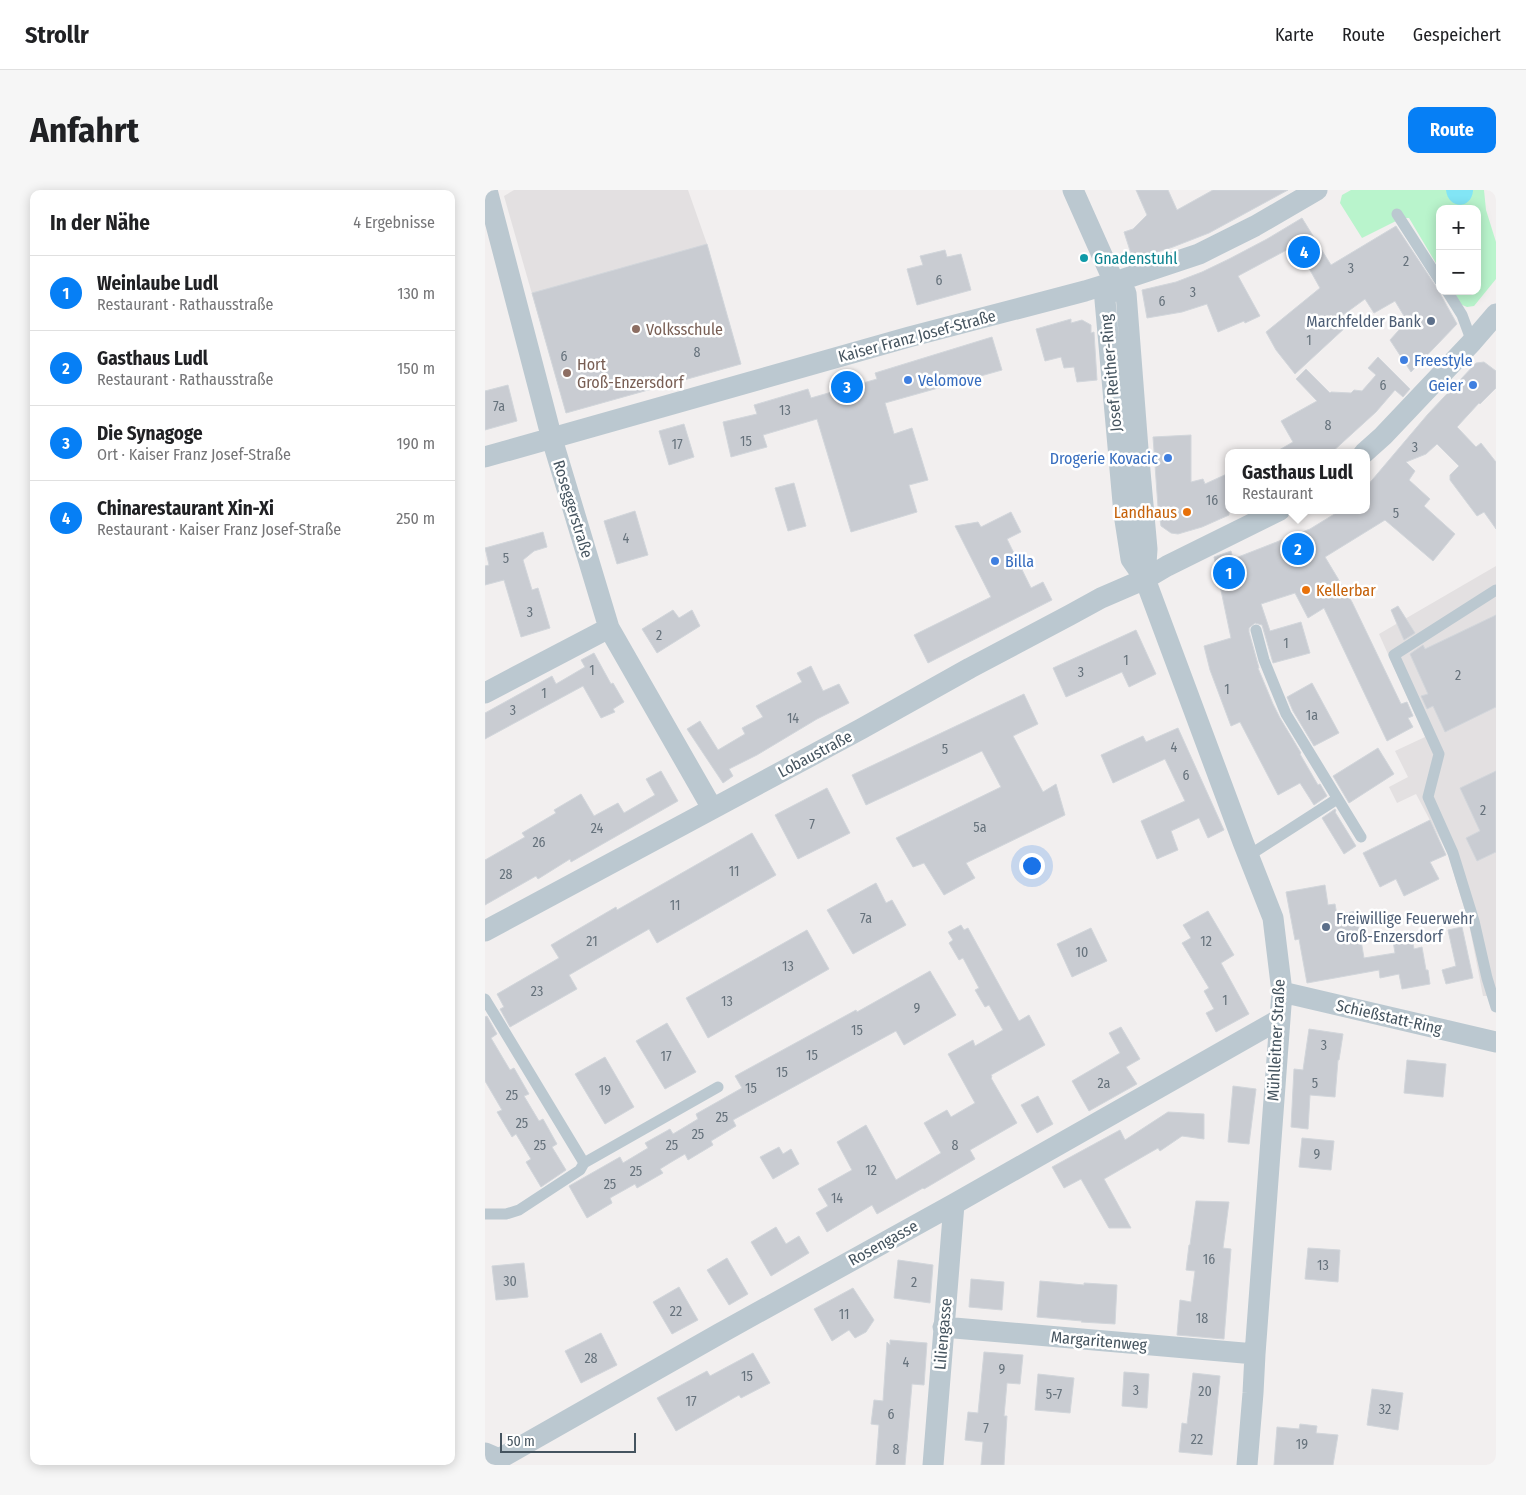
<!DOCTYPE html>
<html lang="de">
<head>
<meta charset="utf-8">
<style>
  :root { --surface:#fff; --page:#f6f6f6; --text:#202124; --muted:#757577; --line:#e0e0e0; --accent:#067ff5 }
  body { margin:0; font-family:"Fira Sans Condensed",sans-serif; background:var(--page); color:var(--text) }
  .controls { position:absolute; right:15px; top:15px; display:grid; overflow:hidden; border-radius:10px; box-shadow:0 2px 12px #0003 }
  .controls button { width:45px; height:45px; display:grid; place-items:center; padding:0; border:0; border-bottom:1px solid var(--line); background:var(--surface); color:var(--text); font:25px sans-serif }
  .scale { position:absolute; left:15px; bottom:12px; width:136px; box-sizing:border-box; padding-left:5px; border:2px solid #45545f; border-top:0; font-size:14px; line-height:18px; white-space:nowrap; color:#45545f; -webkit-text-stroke:4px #fff; paint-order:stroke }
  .you { position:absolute; left:546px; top:675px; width:18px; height:18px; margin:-12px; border:4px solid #fff; border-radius:50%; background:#1a73e8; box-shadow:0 0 0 8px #1a73e833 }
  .badge { display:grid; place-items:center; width:32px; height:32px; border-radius:50%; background:var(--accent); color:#fff; font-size:16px; font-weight:700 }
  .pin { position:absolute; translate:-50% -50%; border:2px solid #fff; box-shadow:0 1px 5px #0006 }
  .popup { position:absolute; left:740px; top:259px; width:145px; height:65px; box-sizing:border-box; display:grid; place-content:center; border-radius:10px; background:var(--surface); filter:drop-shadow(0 1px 4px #0005); font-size:16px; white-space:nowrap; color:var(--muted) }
  .popup b { font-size:19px; color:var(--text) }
  .popup::after { content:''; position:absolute; left:50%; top:100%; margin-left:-10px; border:10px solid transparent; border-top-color:var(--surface) }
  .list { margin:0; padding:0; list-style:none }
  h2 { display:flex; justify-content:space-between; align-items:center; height:65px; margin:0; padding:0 20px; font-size:21px }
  h2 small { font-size:16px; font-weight:400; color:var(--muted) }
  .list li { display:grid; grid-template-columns:32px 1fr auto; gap:15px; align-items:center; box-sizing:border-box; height:75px; padding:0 20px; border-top:1px solid var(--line) }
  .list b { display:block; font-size:19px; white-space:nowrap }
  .list p { margin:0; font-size:16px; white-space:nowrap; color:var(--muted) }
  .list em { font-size:16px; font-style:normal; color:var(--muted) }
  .map { position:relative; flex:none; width:1011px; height:1275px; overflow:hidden; border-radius:10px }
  header { display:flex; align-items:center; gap:30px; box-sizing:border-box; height:70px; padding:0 25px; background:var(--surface); border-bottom:1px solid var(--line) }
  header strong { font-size:24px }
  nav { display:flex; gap:28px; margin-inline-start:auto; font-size:18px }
  .intro { display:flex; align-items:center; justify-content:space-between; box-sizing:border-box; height:120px; padding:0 30px }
  h1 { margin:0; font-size:35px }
  .button { padding:12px 22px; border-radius:10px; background:var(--accent); color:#fff; font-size:18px; font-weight:700 }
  main { display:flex; gap:30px; padding:0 30px }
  aside { flex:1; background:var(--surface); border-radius:10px; box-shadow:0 2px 12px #0003 }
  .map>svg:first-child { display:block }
  .education { fill:#e3e0e1 }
  .green { fill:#b9f4cc }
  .water { fill:#82e5f5 }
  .building { fill:#c9ccd2; stroke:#d2d6db }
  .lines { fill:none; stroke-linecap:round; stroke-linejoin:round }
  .lane { stroke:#bbc8d0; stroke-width:11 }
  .street { stroke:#bbc8d0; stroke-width:21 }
  .culture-dot { fill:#0f9aa8; stroke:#fff; stroke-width:2 }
  .service-dot { fill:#5c6f8a; stroke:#fff; stroke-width:2 }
  .education-dot { fill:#8d6e63; stroke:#fff; stroke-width:2 }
  .shop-dot { fill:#3f7fe0; stroke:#fff; stroke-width:2 }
  .food-dot { fill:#e8710a; stroke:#fff; stroke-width:2 }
  .labels { text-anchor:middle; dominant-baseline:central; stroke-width:5; stroke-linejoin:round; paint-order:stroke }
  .number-label { font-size:14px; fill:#66727c }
  .culture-label { font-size:16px; fill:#0d838f; stroke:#fff; text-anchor:start }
  .service-label { font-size:16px; fill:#4e5e75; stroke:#fff; text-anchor:end }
  .education-label { font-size:16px; fill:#785e54; stroke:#fff; text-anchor:start }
  .street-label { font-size:16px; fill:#45545f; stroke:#fff }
  .shop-label { font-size:16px; fill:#366cbe; stroke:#fff; text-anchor:start }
  .food-label { font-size:16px; fill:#c56008; stroke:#fff; text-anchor:end }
</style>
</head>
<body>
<header>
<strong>Strollr</strong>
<nav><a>Karte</a><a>Route</a><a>Gespeichert</a></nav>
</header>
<div class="intro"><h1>Anfahrt</h1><a class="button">Route</a></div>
<main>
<aside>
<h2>In der Nähe<small>4 Ergebnisse</small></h2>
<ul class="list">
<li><span class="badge">1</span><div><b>Weinlaube Ludl</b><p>Restaurant · Rathausstraße</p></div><em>130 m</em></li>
<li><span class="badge">2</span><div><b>Gasthaus Ludl</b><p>Restaurant · Rathausstraße</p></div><em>150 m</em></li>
<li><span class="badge">3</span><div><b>Die Synagoge</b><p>Ort · Kaiser Franz Josef-Straße</p></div><em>190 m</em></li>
<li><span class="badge">4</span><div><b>Chinarestaurant Xin-Xi</b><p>Restaurant · Kaiser Franz Josef-Straße</p></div><em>250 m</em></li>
</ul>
</aside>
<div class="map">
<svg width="1011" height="1275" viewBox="0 0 1011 1275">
  <rect width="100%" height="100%" fill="#f2efef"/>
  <!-- education -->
  <path class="education" d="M29,0H203L222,54L256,174L81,223L19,6Z
    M1011,376V806H998L984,734L963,664L931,604L912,613L904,597L923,587L910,561L940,547L894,444Z"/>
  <!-- green -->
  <path class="green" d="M866,0H999L1001,20L1011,52V89L989,116L982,117L975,114L967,101H992V19H955V80L924,28H917L877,48L855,13L857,5Z"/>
  <!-- water -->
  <path class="water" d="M961,0H988V1C986,20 963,19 961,0Z"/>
  <!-- building -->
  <path class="building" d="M651,0H683L692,20L728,0H803L724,43L688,57L648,70L639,42L648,39L662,25Z
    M817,28L846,75L911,36L952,98L972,134L926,182L905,150L922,131L910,111L889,123L880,109L854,128L862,136L810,184L791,160L781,142L835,98L811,55L753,86L775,126L760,133L759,131L733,142L722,114L697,122L662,128L657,100L691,92L717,82L744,69L782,49Z
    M222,54L256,174L81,223L47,103Z
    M460,60L462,67L476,64L486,100L432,115L422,79L438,75L435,66Z
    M586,129V133L597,130L606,135V143L609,142L612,190L592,192L589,177L579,178L576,167L560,171L551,139Z
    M507,147L517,180L400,213L409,244L427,238L443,290L424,295L432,322L366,342L332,229L278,245L282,257L246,267L238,232L272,224L269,215L323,199L326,208L392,189L390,183Z
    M893,167L925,199L918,207L910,200L891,222L846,263H789L808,252L796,231L832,211L811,189L821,179L845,203L846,202L866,203L869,200L877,201L891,185L883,178Z
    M999,172L1011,181V198L995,214L994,213L972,237L991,257L996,253L1011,272V339L999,322L992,326L965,290V285L974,276L952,254L941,264L921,272L930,281L924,290L945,309L939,316L970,344L948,371L900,330L840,367L867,412L916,514L922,512L928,526L923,528L928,537L902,551L839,418L823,428L810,403L776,414L785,441L816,432L825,463L788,473L777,435L770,433L764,438V442L774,478H773L788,514L795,528L816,563L815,564L833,595L835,594L842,606L829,615L815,593L793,605L755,532L746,536L725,480L719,456L746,448L729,367L746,361L748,369L825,339L856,320H882V296L943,224L991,173Z
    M23,195L32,231L0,240V201Z
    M199,234L209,267L184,275L174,241Z
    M706,245V292L718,289L720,294L744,283V325L717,337L693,344L686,343L676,336L673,317L668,247Z
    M309,293L321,336L303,341L290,298Z
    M150,321L163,365L132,374L119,331Z
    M526,322L536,342L522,349L546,398L558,392L567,410L443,473L429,445L506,407L470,336L493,332L496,337Z
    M58,342L62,357L49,361L38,370L47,400L53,398L65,438L36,447L19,390L0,395V376L4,375L0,358Z
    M913,416L930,443L919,450L906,420Z
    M188,420L194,428L207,420L215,436L172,463L157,439Z
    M1011,425V517L960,542L948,516L942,519L936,506L943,504L925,464L938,455L940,459Z
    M651,440L671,484L644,497L637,482L581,507L568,478Z
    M109,463L126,494L128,493L139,512L128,519L130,522L116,528L98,496L0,549V523L67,486L71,494L100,477L96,470Z
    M326,476L338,501L354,494L364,513L332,529L272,565L244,579L248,586L238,593L202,539L215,531L233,560L260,544L257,538L278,527L271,516L317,492L312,483Z
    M827,493L854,543L829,556L808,521L802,507Z
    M539,504L553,534L528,546L558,602L571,594L580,625L481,673L490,688L459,705L439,673L428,677L411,648L516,597L497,561L381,615L367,585Z
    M693,538L739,640L723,648L714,628L686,641L693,660L672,669L656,631L700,611L680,569L628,593L616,565L658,546L661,552Z
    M893,558L909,584L864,613L848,586Z
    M176,581L193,611L86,672L85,669L53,689L51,686L0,715V670L40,647L37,643L71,623L69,620L96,604L109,626L133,613L139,623L170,605L161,589Z
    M1011,581V662L992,671L981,648L995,641L975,598Z
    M342,598L365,643L313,669L290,625Z
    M850,619L851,621L850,622L871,656L859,664L837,628Z
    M945,630L961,665L945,672L954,689L919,706L911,689L895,697L878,663Z
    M267,643L291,685L172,753L164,739L84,785L92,799L25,837L15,819L19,817L12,804L74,768L66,755L131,717L132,720Z
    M391,693L401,713L407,710L421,735L368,764L342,720Z
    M840,695L843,715L850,714L852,725L871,721L879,768L910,763L907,745L926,741L929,759L937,757L941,780H943L945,794L917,799L914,784L895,788L894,780L822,793L814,749L810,750L801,702Z
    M723,721L749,765L736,773L764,824L731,842L721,823L729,819L719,801L724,798L697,753L706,748L698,735Z
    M476,735L479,740L483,738L534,831L544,825L560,855L506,885L507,887L506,888L532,933L485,960L490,969L439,999L438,998L392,1024L387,1015L342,1042L331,1023L343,1016L333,999L367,980L352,952L381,935L411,990L456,963L439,933L462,920L466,927L490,913L463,864L488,850L490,856L518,840L504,815L500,817L490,800L494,798L478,768L474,770L464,753L468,750L463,742Z
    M977,737L988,788L961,794L957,780L971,776L963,740Z
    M606,738L622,771L587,787L572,754Z
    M322,740L344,779L223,848L201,808Z
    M445,781L471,825L419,855L411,841L248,930L251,936L226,951L228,955L203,970L200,964L188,971L175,979L178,983L152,998L150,994L125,1008L127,1013L102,1028L84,996L135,967L138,973L163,958L160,953L185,939L188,944L213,929L211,924L257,898L250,886L371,820L372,822Z
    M2,826L12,844L6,848L25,880L29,878L44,904L39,906L54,931L58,929L72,954L67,957L81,980L56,997L41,972L46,969L31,944L27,947L12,922L17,920L0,891V827Z
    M182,833L211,882L180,899L151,851Z
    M636,837L655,869L641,877L652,894L604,921L587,891L635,863L624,843Z
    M824,839L858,844L854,870H853L850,907L825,905L823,939L806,937L809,879L818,880Z
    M120,867L149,917L120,934L90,884Z
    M922,870L961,874L958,907L919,903Z
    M748,896L771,899L764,954L743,952Z
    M553,906L568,934L552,943L536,915Z
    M683,922L719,924V949L697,946L675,961L673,958L619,989L646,1038H624L596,989L579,998L567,977L635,940L640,950Z
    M817,948L849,951L846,980L814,977Z
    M294,957L298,964L306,959L314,974L288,989L275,967Z
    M711,1011L744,1012L738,1058L746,1059L739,1149L692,1145L695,1110L706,1112L710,1081L701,1080L704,1055H705Z
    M291,1037L301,1054L314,1046L324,1063L286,1086L266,1052Z
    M823,1058L855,1060L853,1092L820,1089Z
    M242,1068L263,1104L244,1115L222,1080Z
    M413,1070L448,1075L445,1113L409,1108Z
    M39,1073L43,1107L11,1110L7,1076Z
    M486,1089L519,1092L517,1120L484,1117Z
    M555,1091L599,1095V1093L632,1095L630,1134L596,1132L597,1131L552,1127Z
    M194,1097L213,1130L187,1144L168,1112Z
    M368,1098L389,1130L381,1142L370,1148L364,1140L347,1151L329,1119Z
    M116,1143L132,1175L96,1193L80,1161Z
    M405,1150L442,1153L439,1195L427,1194L420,1275H391L394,1235L386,1234L389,1210L398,1211L402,1152L405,1155Z
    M499,1162L538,1165L535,1194L522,1193L519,1226H522L519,1275H496L498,1252L480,1250L483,1222L493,1223Z
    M268,1163L285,1193L256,1208L254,1205L191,1241L172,1208L222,1181L225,1186Z
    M639,1182L664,1184L662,1218L637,1216Z
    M708,1183L735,1186L727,1265L694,1262L697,1233L702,1234Z
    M553,1184L589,1188L585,1223L550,1220Z
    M887,1199L918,1203L913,1240L882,1235Z
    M815,1234L832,1236L831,1243L853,1245L848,1275H789L792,1237L814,1239Z"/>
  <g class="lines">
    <!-- lane -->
    <path class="lane" d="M912,24L955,91
      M962,101L977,125L987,152
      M1011,400L909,465L954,564L943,607L968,663L989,731L1002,788L1011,817
      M771,440L779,470L801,524L876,647
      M763,666L852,609
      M0,809L99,973
      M0,1024H21L34,1020L95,980L99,973L233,897"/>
    <!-- street -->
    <path class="street" d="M2,0L67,249L124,438L227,618
      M588,0L629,92L641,103L653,259L662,359L660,389
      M629,92L620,110L639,324L646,369L660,389L758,652L788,728L797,802L770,1164L768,1203L762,1275
      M879,263L898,246L987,152L1011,124
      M0,267L424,147L600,101L639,89L714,64L770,36L832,0
      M0,503L124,438
      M0,741L376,539L485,478L585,425L616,408L660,389L682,376L795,320
      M797,802L1011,852
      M458,1137L770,1164
      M0,1263L14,1269L234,1144L469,1014L795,829
      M448,1275L469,1014"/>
  </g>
  <!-- markers -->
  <circle class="culture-dot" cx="599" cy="68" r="5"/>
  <g class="service-dot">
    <circle cx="946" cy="131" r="5"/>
    <circle cx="841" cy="737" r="5"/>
  </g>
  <g class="education-dot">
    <circle cx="151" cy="139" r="5"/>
    <circle cx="82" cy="183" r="5"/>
  </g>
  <g class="shop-dot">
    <circle cx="919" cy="170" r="5"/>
    <circle cx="423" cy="190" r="5"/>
    <circle cx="988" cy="195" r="5"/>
    <circle cx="683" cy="268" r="5"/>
    <circle cx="510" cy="371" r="5"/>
  </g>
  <g class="food-dot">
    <circle cx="702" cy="322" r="5"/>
    <circle cx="821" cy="400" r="5"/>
  </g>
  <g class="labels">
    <!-- number labels -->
    <g class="number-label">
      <text x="921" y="71">2</text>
      <text x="866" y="78">3</text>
      <text x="454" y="90">6</text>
      <text x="708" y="102">3</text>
      <text x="677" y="111">6</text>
      <text x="824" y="150">1</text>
      <text x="212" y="162">8</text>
      <text x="79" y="166">6</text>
      <text x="898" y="195">6</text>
      <text x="14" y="216">7a</text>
      <text x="300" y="220">13</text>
      <text x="843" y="235">8</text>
      <text x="261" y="251">15</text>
      <text x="192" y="254">17</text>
      <text x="930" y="257">3</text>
      <text x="727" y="310">16</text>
      <text x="911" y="323">5</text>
      <text x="141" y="348">4</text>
      <text x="21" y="368">5</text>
      <text x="45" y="422">3</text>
      <text x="174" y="445">2</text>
      <text x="801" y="453">1</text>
      <text x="641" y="470">1</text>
      <text x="107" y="480">1</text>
      <text x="596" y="482">3</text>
      <text x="973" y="485">2</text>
      <text x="742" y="499">1</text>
      <text x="59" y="503">1</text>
      <text x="28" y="520">3</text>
      <text x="827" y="525">1a</text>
      <text x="308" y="528">14</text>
      <text x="689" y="557">4</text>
      <text x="460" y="559">5</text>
      <text x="701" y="585">6</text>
      <text x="998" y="620">2</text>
      <text x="327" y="634">7</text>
      <text x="495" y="637">5a</text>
      <text x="112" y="638">24</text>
      <text x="54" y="652">26</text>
      <text x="249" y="681">11</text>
      <text x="21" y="684">28</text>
      <text x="190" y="715">11</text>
      <text x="381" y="728">7a</text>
      <text x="107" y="751">21</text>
      <text x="721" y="751">12</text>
      <text x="597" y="762">10</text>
      <text x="303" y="776">13</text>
      <text x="52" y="801">23</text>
      <text x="740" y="810">1</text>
      <text x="242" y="811">13</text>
      <text x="432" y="818">9</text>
      <text x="372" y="840">15</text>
      <text x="839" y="855">3</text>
      <text x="327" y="865">15</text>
      <text x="181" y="866">17</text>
      <text x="297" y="882">15</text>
      <text x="619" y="893">2a</text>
      <text x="830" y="893">5</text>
      <text x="266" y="898">15</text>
      <text x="120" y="900">19</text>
      <text x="27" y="905">25</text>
      <text x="237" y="927">25</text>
      <text x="37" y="933">25</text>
      <text x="213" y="944">25</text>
      <text x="55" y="955">25</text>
      <text x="187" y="955">25</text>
      <text x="470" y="955">8</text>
      <text x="832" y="964">9</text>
      <text x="386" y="980">12</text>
      <text x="151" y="981">25</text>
      <text x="125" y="994">25</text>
      <text x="352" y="1008">14</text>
      <text x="724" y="1069">16</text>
      <text x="838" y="1075">13</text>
      <text x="25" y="1091">30</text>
      <text x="429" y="1092">2</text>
      <text x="191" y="1121">22</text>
      <text x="359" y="1124">11</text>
      <text x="717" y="1128">18</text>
      <text x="106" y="1168">28</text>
      <text x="421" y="1172">4</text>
      <text x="517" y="1179">9</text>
      <text x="262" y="1186">15</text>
      <text x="651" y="1200">3</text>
      <text x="720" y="1201">20</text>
      <text x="569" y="1204">5-7</text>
      <text x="206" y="1211">17</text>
      <text x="900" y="1219">32</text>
      <text x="406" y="1224">6</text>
      <text x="501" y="1238">7</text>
      <text x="712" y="1249">22</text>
      <text x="817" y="1254">19</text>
      <text x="411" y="1259">8</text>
    </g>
    <!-- culture labels -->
    <g class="culture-label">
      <text x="609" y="68">Gnadenstuhl</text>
    </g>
    <!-- service labels -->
    <g class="service-label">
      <text x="936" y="131">Marchfelder Bank</text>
      <text x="851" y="728" text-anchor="start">Freiwillige Feuerwehr<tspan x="851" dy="18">Groß-Enzersdorf</tspan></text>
    </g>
    <!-- education labels -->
    <g class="education-label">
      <text x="161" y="139">Volksschule</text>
      <text x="92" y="174">Hort<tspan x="92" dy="18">Groß-Enzersdorf</tspan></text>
    </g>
    <!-- street labels -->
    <g class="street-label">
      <text transform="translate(432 146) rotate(-15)">Kaiser Franz Josef-Straße</text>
      <text transform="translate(626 183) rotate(-95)">Josef Reither-Ring</text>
      <text transform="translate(88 319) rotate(73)">Roseggerstraße</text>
      <text transform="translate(330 564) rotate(-28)">Lobaustraße</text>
      <text transform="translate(904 827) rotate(13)">Schießstatt-Ring</text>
      <text transform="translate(791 850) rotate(-87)">Mühlleitner Straße</text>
      <text transform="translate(398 1053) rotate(-29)">Rosengasse</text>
      <text transform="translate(458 1144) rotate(-85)">Liliengasse</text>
      <text transform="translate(614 1151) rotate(5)">Margaritenweg</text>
    </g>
    <!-- shop labels -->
    <g class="shop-label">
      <text x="929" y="170">Freestyle</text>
      <text x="433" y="190">Velomove</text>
      <text x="978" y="195" text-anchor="end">Geier</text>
      <text x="673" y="268" text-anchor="end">Drogerie Kovacic</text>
      <text x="520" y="371">Billa</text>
    </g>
    <!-- food labels -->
    <g class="food-label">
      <text x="692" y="322">Landhaus</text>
      <text x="831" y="400" text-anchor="start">Kellerbar</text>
    </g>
  </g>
</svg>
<div class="controls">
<button>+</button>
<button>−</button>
</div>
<div class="scale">50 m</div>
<div class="you"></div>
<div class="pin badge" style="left:744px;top:383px">1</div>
<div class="pin badge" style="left:813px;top:359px">2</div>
<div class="popup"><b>Gasthaus Ludl</b>Restaurant</div>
<div class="pin badge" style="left:362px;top:197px">3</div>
<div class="pin badge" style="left:819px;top:62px">4</div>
</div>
</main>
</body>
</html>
